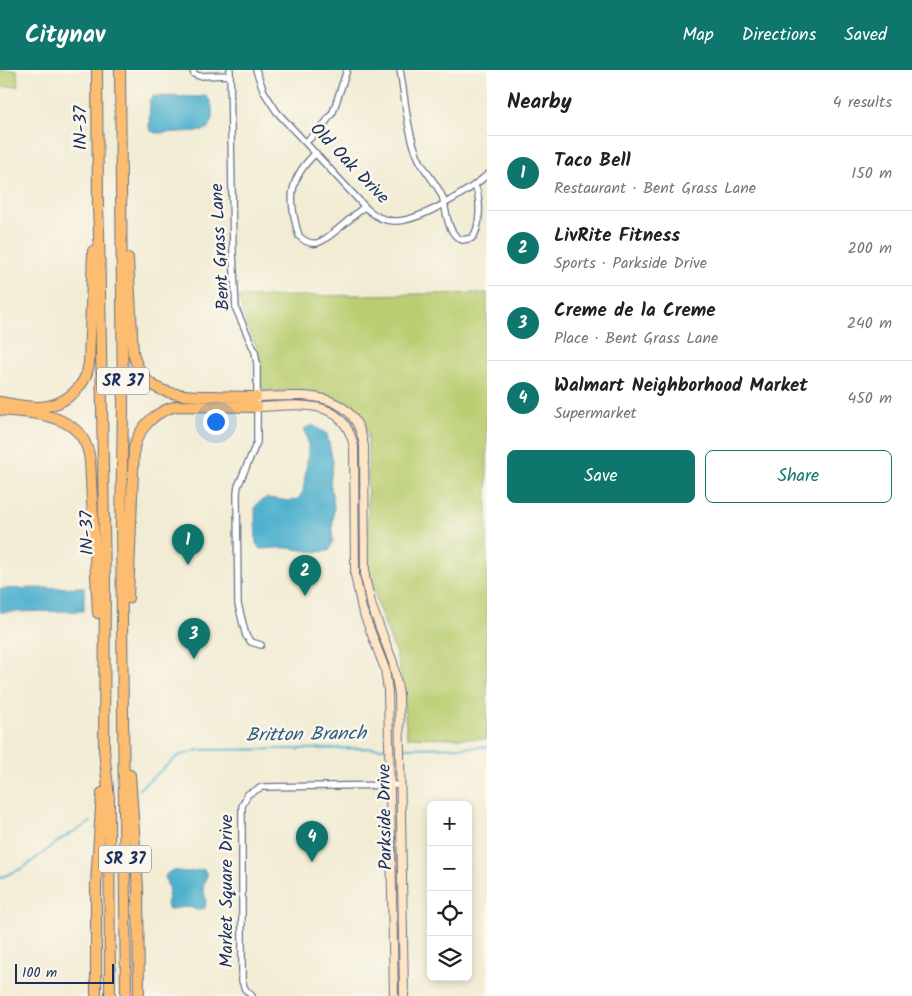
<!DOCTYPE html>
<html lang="en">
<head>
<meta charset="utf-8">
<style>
  :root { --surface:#fff; --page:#f6f6f6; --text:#202124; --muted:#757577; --line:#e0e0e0; --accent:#0f766e }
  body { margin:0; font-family:Kalam,sans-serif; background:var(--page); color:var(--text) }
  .controls { position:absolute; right:15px; bottom:15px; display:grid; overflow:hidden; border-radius:8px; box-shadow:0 2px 8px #0003 }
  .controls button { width:45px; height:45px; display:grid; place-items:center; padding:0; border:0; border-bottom:1px solid var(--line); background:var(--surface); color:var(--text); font:25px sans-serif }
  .scale { position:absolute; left:15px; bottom:12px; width:99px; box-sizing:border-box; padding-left:5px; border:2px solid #1b2f5e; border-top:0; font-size:14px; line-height:18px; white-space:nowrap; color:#1b2f5e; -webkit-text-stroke:4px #fbf7ec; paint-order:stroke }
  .you { position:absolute; left:215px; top:351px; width:18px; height:18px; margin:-12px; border:4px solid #fff; border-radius:50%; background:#1a73e8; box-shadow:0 0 0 8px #1a73e833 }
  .badge { display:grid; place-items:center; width:32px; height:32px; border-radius:50%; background:var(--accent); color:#fff; font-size:16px; font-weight:700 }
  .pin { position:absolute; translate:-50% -41px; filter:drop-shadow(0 1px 2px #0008) }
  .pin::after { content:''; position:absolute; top:26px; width:18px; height:15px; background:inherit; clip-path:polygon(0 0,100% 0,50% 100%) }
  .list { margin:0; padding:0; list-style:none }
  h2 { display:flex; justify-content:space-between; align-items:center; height:65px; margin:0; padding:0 20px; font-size:21px }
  h2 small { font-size:16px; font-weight:400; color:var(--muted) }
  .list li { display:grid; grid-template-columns:32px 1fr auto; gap:15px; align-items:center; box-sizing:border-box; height:75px; padding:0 20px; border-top:1px solid var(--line) }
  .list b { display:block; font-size:19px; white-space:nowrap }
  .list p { margin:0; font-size:16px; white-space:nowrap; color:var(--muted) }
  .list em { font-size:16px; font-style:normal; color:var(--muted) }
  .actions { display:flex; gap:10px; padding:15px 20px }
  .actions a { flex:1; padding:11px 0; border:1px solid var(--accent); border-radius:8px; text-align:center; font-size:18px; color:var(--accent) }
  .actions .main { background:var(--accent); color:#fff }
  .icon { flex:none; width:28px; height:28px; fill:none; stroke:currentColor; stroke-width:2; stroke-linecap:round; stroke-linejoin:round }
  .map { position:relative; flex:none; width:487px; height:926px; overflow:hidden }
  header { display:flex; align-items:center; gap:30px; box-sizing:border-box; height:70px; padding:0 25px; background:var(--accent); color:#fff }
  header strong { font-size:24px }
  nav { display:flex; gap:28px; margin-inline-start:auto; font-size:18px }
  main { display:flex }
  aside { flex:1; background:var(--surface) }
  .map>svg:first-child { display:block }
  .green { fill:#b9cd71; stroke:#6a7e68 }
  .water { fill:#4eb0cd; stroke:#347096 }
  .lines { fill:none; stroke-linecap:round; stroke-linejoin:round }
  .stream { stroke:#4eb0cd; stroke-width:2 }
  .street-casing { stroke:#667187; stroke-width:8 }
  .secondary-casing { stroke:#667187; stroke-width:10 }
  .highway-casing { stroke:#667187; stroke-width:12 }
  .street { stroke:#fff; stroke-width:5.5 }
  .secondary { stroke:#fee5c5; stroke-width:8 }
  .highway { stroke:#fcbd6f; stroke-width:10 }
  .labels { text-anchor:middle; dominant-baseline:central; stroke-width:5; stroke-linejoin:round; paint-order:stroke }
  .shield { fill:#fbf7ec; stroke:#5e6b89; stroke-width:1 }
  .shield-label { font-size:16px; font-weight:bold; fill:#1b2f5e }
  .street-label { font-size:18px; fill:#1b2f5e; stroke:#fbf7ec }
  .water-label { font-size:19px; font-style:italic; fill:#2d5c85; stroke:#fbf7ec }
</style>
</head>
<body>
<header>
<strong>Citynav</strong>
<nav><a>Map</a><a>Directions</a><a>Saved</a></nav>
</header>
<main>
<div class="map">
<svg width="487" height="926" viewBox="0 0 487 926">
  <rect width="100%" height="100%" fill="#fbf7ec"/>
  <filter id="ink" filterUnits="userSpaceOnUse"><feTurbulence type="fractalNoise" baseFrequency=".02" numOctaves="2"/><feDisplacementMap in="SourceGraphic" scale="10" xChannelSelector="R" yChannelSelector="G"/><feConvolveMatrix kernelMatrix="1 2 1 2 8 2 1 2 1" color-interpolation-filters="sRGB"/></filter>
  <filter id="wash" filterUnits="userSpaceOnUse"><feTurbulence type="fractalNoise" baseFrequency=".0096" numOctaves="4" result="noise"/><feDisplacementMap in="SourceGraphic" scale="20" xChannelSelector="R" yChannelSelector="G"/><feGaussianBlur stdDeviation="1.12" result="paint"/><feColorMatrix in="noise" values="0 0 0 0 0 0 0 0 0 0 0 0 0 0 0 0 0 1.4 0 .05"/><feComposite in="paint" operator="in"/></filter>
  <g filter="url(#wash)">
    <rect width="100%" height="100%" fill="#f2ecd4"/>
    <!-- green -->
    <path class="green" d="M0,0H17L18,16L0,17Z
      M487,223V669L407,667L401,605L396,584L378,536L368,495V364C365,359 363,351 359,347C336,318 298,321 264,321L260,313L259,283L245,252L239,227Z"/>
    <!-- water -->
    <path class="water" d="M153,26L196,27L206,26C215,33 213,49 209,58L202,61L157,63L151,61L149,57L150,29Z
      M312,355L327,364L333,392L330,412L334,436L332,460L333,472L329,481C314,483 303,480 289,478C280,477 269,479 260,479L256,473L255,437L260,431L267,428L290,431L298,429L303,422L308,386V372L304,359Z
      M84,517V541L0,542V519Z
      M204,799L207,805L203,817L206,831L205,838L196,840C187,834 179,839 169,839L166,835L169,821L165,806C172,797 178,802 187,802C193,802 198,800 204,799Z"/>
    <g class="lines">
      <!-- stream -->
      <path class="stream" d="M402,678L487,677
        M139,719L178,686L199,680L387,678
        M0,808L23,798L63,768L91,752"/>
    </g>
  </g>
  <g filter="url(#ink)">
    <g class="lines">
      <!-- street casing -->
      <g class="street-casing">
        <path id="street" d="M193,0L194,4L199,6L230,5
          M230,0L233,183L236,239L255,282L257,294V372L238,416L237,423L238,534L246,566L251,572L261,575
          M256,0L264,22L277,42L367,139C375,146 384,151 394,151C419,152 469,121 487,105
          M400,0C405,27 407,62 418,87C424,101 436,112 442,126C447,139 446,164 462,170L472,168C481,158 481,128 475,116
          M306,72L323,56L333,42L347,0
          M316,83C288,109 288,130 299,166C304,171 310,174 317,173C327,171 355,144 364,137
          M252,926L245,919L242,911V736L248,724L262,717L400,715"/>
      </g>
      <!-- secondary casing -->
      <g class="secondary-casing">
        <path id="secondary" d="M256,327C301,326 355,317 364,376L365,507L372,537L393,592L399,624L404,926
          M257,337C298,336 343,325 354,377L355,505L362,539L385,599L388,621L394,926"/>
      </g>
      <!-- highway casing -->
      <g class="highway-casing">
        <path id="highway" d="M97,0L98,138L99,161L105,513L104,680L109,728L110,926
          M120,0L123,339L121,457L126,926
          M128,188L133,282C142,324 174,326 209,326C225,326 241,327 256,327
          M0,332C13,334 26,337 39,337C64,336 86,318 89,293L93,181
          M0,340C37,344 85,343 90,391L98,543
          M128,528L134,377C140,356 156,341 177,336L257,337
          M130,705L138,818L139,926
          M96,926V813L102,723"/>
      </g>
      <!-- street -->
      <use href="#street" class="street"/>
      <!-- secondary -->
      <use href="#secondary" class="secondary"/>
      <!-- highway -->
      <use href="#highway" class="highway"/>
    </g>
  </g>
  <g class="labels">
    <!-- shield labels -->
    <g class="shield">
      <rect x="97" y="297.5" width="52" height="27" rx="4"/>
      <rect x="99" y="775.5" width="52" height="27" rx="4"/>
    </g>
    <g class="shield-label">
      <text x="123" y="311">SR 37</text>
      <text x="125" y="789">SR 37</text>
    </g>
    <!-- street labels -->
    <g class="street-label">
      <text transform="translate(81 58) rotate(-90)">IN-37</text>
      <text transform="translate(349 94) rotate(46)">Old Oak Drive</text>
      <text transform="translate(221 177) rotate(-93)">Bent Grass Lane</text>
      <text transform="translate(88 463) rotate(-91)">IN-37</text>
      <text transform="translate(386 747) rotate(-91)">Parkside Drive</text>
      <text transform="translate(227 821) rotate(-90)">Market Square Drive</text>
    </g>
    <!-- water labels -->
    <g class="water-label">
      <text transform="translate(306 665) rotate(-1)">Britton Branch</text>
    </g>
  </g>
</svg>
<div class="controls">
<button>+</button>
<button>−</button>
<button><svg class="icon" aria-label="locate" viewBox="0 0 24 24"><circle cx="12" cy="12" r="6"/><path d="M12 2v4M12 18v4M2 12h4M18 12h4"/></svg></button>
<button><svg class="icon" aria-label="layers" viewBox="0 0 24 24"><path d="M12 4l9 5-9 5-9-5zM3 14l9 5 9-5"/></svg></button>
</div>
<div class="scale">100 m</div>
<div class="you"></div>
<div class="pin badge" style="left:188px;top:495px">1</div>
<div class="pin badge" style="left:305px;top:526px">2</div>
<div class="pin badge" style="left:194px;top:589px">3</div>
<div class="pin badge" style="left:312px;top:792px">4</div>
</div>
<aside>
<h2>Nearby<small>4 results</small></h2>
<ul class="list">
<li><span class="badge">1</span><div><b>Taco Bell</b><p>Restaurant · Bent Grass Lane</p></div><em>150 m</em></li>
<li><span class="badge">2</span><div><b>LivRite Fitness</b><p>Sports · Parkside Drive</p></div><em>200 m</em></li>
<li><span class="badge">3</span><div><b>Creme de la Creme</b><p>Place · Bent Grass Lane</p></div><em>240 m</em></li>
<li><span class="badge">4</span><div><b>Walmart Neighborhood Market</b><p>Supermarket</p></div><em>450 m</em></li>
</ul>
<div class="actions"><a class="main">Save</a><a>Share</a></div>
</aside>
</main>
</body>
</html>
